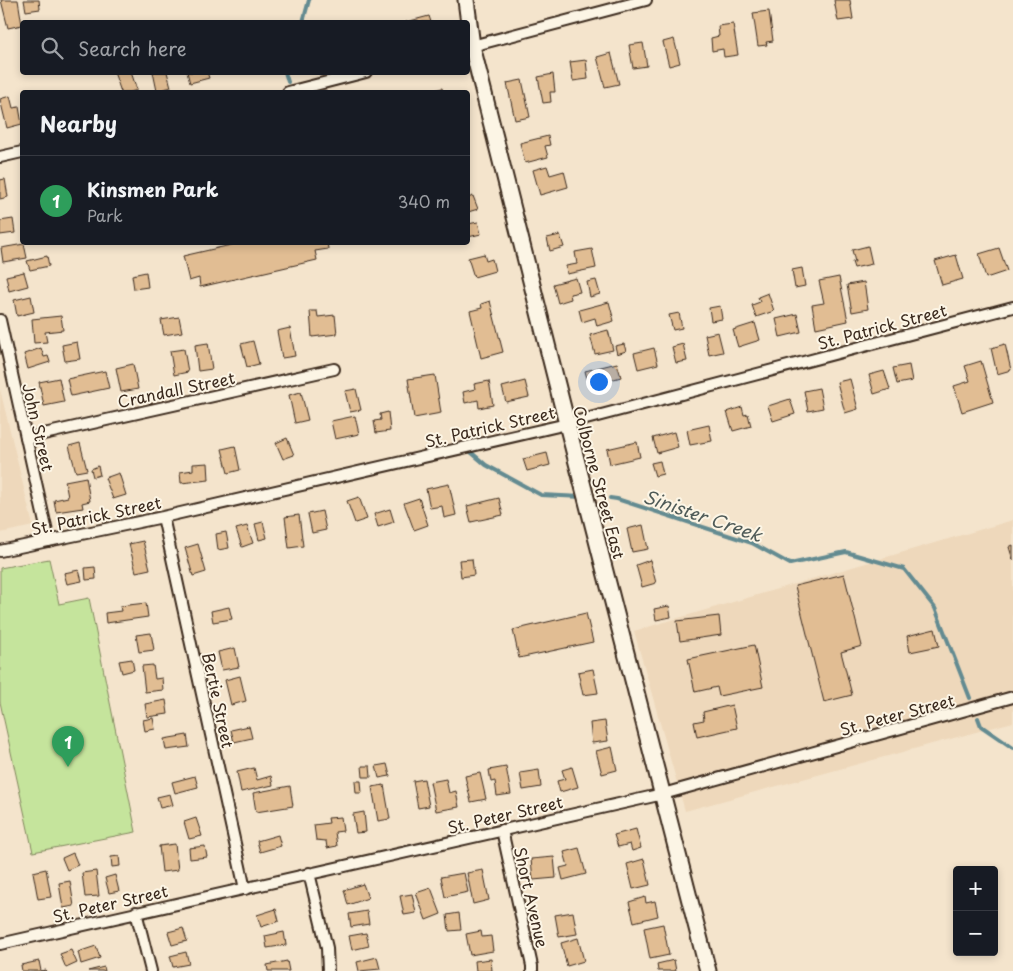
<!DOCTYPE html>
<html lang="en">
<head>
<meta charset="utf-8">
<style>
  :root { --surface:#171b24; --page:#20242c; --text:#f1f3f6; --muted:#9ea1a6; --line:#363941; --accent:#8c9099 }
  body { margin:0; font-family:"Playpen Sans",sans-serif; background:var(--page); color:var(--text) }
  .controls { position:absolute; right:15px; bottom:15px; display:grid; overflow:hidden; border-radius:5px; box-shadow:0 2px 8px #0003 }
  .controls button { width:45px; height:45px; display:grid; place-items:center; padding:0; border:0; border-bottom:1px solid var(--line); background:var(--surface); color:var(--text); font:25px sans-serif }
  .you { position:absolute; left:598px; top:381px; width:18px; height:18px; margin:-12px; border:4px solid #fff; border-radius:50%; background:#1a73e8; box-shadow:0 0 0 8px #1a73e833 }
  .badge { display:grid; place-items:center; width:32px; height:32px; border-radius:50%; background:var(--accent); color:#fff; font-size:16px; font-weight:700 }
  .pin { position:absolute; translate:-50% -41px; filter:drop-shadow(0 1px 2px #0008) }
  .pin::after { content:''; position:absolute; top:26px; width:18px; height:15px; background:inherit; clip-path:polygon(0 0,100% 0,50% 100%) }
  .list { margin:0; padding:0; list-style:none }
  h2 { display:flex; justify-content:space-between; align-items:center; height:65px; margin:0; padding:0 20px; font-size:21px }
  h2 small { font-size:16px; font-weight:400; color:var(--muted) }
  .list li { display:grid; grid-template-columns:32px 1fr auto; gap:15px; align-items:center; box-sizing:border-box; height:90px; padding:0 20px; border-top:1px solid var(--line) }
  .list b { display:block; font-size:19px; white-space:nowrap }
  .list p { margin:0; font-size:16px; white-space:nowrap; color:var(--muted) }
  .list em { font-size:16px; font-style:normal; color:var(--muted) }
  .icon { flex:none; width:28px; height:28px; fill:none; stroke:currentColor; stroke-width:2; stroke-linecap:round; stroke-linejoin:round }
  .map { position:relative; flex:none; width:1013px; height:971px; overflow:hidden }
  .search { position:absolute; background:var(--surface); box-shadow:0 2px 8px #0003; left:20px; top:20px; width:450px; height:55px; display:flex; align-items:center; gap:12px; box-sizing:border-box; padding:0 18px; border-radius:5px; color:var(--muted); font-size:19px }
  .panel { position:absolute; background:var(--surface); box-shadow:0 2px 8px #0003; left:20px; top:90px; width:450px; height:155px; border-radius:5px }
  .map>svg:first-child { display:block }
  .built { fill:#eed8bb }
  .green { fill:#c5e49c; stroke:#80875d }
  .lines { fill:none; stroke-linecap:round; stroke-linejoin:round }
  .stream { stroke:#648b91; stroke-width:4 }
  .building { fill:#e1bd93; stroke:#3b2a1e }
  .street-casing { stroke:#3b2a1e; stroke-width:14 }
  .secondary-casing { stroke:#3b2a1e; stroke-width:19 }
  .street { stroke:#fcf5e5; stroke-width:10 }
  .secondary { stroke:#fcf5e5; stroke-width:15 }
  .labels { text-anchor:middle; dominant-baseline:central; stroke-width:4; stroke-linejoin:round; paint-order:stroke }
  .street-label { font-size:16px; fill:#3b2a1e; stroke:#fcf5e5 }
  .water-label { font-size:18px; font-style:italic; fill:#4f5b58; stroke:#fcf5e5 }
</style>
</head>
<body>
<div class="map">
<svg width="1013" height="971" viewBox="0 0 1013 971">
  <rect width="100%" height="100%" fill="#f4e4cc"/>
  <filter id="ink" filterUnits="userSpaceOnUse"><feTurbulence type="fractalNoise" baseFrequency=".02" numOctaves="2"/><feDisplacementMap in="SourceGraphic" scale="10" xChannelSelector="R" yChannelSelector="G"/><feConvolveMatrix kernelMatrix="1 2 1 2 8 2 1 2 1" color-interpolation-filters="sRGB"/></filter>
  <g filter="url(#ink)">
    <!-- built -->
    <path class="built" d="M0,389L33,526L0,533Z
      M1013,520V722L685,811L634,631Z"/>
    <!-- green -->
    <path class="green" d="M49,559L59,604L89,598L136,832L33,852L0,702V568Z"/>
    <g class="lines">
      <!-- stream -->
      <path class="stream" d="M303,22L309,0
        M285,72L288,82
        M466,448L486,465L541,495L582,497
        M610,498L617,499L752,543L790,564L846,552L904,569L935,608L970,698
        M978,718L981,726L1013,748"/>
    </g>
    <!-- building -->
    <path class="building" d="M1,0H18L22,25L8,28Z
      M24,0H39L40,9L26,11Z
      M834,0H850L853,19L838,21Z
      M769,11L773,41L766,42L767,45L758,46L753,13Z
      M429,16L431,22H406Z
      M733,24L738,55L724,57L723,49L712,51L711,38L719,36L718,26Z
      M674,39L680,63L669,66L663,42Z
      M643,43L647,66L633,68L629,45Z
      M611,53L619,84L605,87L597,57Z
      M586,60L588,79L573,81L570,62Z
      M114,72H131L137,90L130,92H121Z
      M153,72H167L171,87L157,91Z
      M187,72H207L209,78L190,83Z
      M553,74L555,92H550L551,102L543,103L538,77Z
      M522,80L530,117L515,120L507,83Z
      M442,88L443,92H428Z
      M10,96L13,108L19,107L22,124L7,128L0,99Z
      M548,136L550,145L545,146L548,157L525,163L520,143Z
      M547,166L550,175L564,171L568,187L540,195L533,170Z
      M5,179L8,197L0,199V180Z
      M473,196L478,209L468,212V198Z
      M13,219L15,233L0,235V221Z
      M478,222L481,234L468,237V224Z
      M560,235L564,247L550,251L547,238Z
      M244,242H327L328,249L315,251L317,260L200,287L199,278L189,281L183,256Z
      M24,244L27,258L3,262L1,248Z
      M868,246L872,264L854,268L852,262H855L852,250Z
      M999,248L1007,271L986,278L979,254Z
      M592,249L596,268L567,274L566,266L577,264L575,252Z
      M484,254L486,261L492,259L495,271L474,277L468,258Z
      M956,255L963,279L942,285L935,261Z
      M47,256L49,266L30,270L27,261Z
      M802,268L805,286L795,288L792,270Z
      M24,272L28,286L9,291L6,276Z
      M146,272L148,287L134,289L132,275Z
      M839,277L848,321L816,328L812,305L824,303L819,281Z
      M576,278L580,292L570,294L571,299L558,303L553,284Z
      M596,280L600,294L590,297L587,282Z
      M864,282L868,309L852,312L847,285Z
      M768,293L774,311L756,317L752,305L760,302L758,297Z
      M31,296L34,312L17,316L14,300Z
      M490,301L503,352L481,358L470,311L482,308L481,304Z
      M609,302L614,321L597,326L595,318L582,322L579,310Z
      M720,306L722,319L711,321L709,308Z
      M310,311H317L318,317L335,315L337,334L312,337Z
      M679,313L682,328L673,330L669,315Z
      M797,314L801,332L780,337L776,319Z
      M61,316L63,330L45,332L47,342L34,343L32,319Z
      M179,317L182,332L164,335L161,320Z
      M755,323L760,340L738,347L733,330Z
      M290,328L295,356L282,358L277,331Z
      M608,330L613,350L595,354L590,335Z
      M718,332L723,352L709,355L705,335Z
      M253,341L259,364L247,367L241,344Z
      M77,342L80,359L65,361L62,345Z
      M208,343L212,369L198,371L195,345Z
      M624,344L626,351L617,354L615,346Z
      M683,344L687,361L676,363L672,347Z
      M1005,344L1011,370L997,374L991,348Z
      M41,348L44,357L48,356L50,362L28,369L24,354Z
      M654,348L658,364L638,369L634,353Z
      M184,349L188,372L174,375L170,351Z
      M981,361L993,402L962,412L954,386L970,381L965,366Z
      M617,363L621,377L589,386L585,371Z
      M133,364L138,389L121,392L116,368Z
      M909,365L912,381L897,384L893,368Z
      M105,371L109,388L71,396L67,379Z
      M884,371L890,389L874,394L869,375Z
      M435,375L441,413L414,418L408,379Z
      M59,378L64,402L44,406L39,382Z
      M850,379L858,409L845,413L837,382Z
      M489,381L493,405L479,408L478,400L465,403L463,392L475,389L474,384Z
      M525,381L529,397L506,402L502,387Z
      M819,388L823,408L808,411L804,391Z
      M356,389L361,410L350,412L345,391Z
      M301,392L308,420L295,423L289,395Z
      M790,399L795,414L773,421L768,406Z
      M742,407L744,415L748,414L751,426L733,431L727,412Z
      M388,412L390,431L376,433L374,421L381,420L380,414Z
      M355,416L359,434L335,439L331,421Z
      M709,425L712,441L690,445L687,430Z
      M674,432L678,447L657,453L653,438Z
      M287,438L294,455L283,459L276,443Z
      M637,442L640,457L610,464L607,449Z
      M80,443L87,470L76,472L69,446Z
      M235,446L240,470L228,473L222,449Z
      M547,453L550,465L527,471L523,459Z
      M660,461L663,474L655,476L651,463Z
      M208,463L209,480L181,483L180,472L193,470V464Z
      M98,466L100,475L93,477L91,469Z
      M119,473L126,495L113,499L105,478Z
      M86,477L90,501L82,503L83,508L56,512L54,500L68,497L65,481Z
      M449,484L456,515L444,518L442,506L430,508L426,489Z
      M359,497L367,519L355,523L347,501Z
      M419,498L428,525L414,530L404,503Z
      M499,498L503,515L471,522L467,506Z
      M390,509L394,522L378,527L374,514Z
      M322,511L326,530L312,533L308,514Z
      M299,515L303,546L289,548L285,517Z
      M263,522L267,538L259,540L255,524Z
      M643,525L648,549L632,552L627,529Z
      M247,526L253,543L242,547L236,529Z
      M226,532L229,548L218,550L216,534Z
      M143,541L150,569L136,572L129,544Z
      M198,544L206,572L193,576L185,548Z
      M1013,545V560L1009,547Z
      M472,559L474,575L461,577L459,560Z
      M650,560L656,583L642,587L636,565Z
      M95,567L96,579L86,580L85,568Z
      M79,570L82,581L67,584L64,573Z
      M844,574L862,646L841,652L852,695L824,702L795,586Z
      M146,603L148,617L106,623L105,613L121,611L120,606Z
      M669,606L671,617L656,620L654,609Z
      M229,607L232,619L213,622L211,611Z
      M586,613L593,642L519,658L513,630Z
      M719,616L721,635L680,641L677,621Z
      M935,629L939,646L910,652L907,636Z
      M151,633L154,650L139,652L136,635Z
      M754,645L763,687L719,696L717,687L695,692L688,659Z
      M235,648L239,667L222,670L218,652Z
      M132,659L134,670L122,673L119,661Z
      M153,665L155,679L162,678L163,690L145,692L142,666Z
      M593,669L598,693L583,695L578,672Z
      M240,676L246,701L231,705L225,680Z
      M166,700L168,714L147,717L145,704Z
      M732,705L737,728L697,737L694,722L704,720L703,712Z
      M153,718L155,729L145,731L143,720Z
      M605,721L608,741L592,743L590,723Z
      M249,726L252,738L234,742L231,730Z
      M187,735L189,747L166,750L164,739Z
      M612,747L617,770L602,774L596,751Z
      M387,764L390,776L379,778L376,766Z
      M362,766H370L371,777H363Z
      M506,767L511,794L497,796L495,781L491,782L489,770Z
      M572,767L578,787L560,792L557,781L565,779L562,770Z
      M254,768L257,780L271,776L273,785L241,792L237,772Z
      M539,770L541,787L523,790L520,773Z
      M480,773L486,799L471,802L465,776Z
      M195,776L198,787L175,793L172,782Z
      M424,779L429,806L418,808L413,781Z
      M446,779L449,793L456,791L459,807L436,811L430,782Z
      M355,781H361L362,793H356Z
      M384,785L390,819L378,821L372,787Z
      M290,786L293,806L256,812L253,793Z
      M170,794L173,805L160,808L157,797Z
      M364,812L366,832L356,833L353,814Z
      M341,817L343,831L335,832L337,846L327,848L326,841L316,840L314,825L329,823L328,818Z
      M196,818L202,836L189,839L184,822Z
      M636,829L641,848L632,851L630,844L618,847L614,835Z
      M278,835L281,846L260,852L257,841Z
      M175,844L178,870L162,872L159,846Z
      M205,846L207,857L190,859L189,848Z
      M579,848L586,874L563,880L560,868L568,866L564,852Z
      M73,853L78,865L67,870L62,858Z
      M119,856L120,866L112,867L111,857Z
      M554,857L556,878L533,880L531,859Z
      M644,859L650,885L633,889L627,864Z
      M46,869L51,897L38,899L33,872Z
      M483,870L489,900L473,904L467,873Z
      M96,871L99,896L85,897L82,873Z
      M464,873L468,892L445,897L441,877Z
      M115,875L119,891L109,893L105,878Z
      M70,881L74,906L63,908L59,883Z
      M363,884L368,898L348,905L344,890Z
      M431,888L441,914L426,920L416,893Z
      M412,894L416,913L404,915L400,896Z
      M645,897L646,903L655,901L658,916L634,922L629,902Z
      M276,909L279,921L261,927L257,915Z
      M367,911L369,924L351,927L349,914Z
      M573,912L577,934L559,937L555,915Z
      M459,913L461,930L449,931L447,915Z
      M663,924L669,955L650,959L644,928Z
      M183,928L187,941L172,945L168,932Z
      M481,931L482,937L491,936L493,951L470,955L466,934Z
      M284,932L286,945L267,948L265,936Z
      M366,933L369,946L352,950L349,936Z
      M578,938L584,961L567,966L561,943Z
      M96,946L100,958L81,964L78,952Z
      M71,950L77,963L66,968L60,954Z
      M186,952L189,964L173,967L170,956Z
      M377,957L380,969L359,971L357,962Z
      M491,959L492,971H476L475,961Z
      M674,960L676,971H658L657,964Z
      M39,961L41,971L46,970L47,971H22L21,965Z
      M287,961L289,971H268L267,965Z
      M104,967L105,971H88Z"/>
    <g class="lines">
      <!-- street casing -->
      <g class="street-casing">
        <path id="street" d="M468,47L646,0
          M288,92L366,72
          M0,157L22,152
          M0,320L49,541
          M26,438L334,369
          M163,517L245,889
          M0,551L163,517L567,424L1013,307
          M502,830L532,966V971
          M309,873L327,948L328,971
          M136,912L151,971
          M0,944L663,794L1013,697"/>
      </g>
      <!-- secondary casing -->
      <g class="secondary-casing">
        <path id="secondary" d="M466,0L472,46L567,424L708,971"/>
      </g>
      <!-- street -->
      <use href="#street" class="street"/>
      <!-- secondary -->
      <use href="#secondary" class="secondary"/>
    </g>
  </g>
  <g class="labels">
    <!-- street labels -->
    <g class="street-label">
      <text transform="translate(882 326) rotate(-15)">St. Patrick Street</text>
      <text transform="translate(176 389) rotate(-12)">Crandall Street</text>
      <text transform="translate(490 426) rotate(-13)">St. Patrick Street</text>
      <text transform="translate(39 427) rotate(77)">John Street</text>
      <text transform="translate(600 482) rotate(75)">Colborne Street East</text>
      <text transform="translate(96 515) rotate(-12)">St. Patrick Street</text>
      <text transform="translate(219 700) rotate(78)">Bertie Street</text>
      <text transform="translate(897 714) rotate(-15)">St. Peter Street</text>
      <text transform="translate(505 814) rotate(-13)">St. Peter Street</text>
      <text transform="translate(532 897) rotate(77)">Short Avenue</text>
      <text transform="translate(110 903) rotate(-13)">St. Peter Street</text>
    </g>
    <!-- water labels -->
    <g class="water-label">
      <text transform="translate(703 515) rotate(19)">Sinister Creek</text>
    </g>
  </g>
</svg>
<div class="controls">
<button>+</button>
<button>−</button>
</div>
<div class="you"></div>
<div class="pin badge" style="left:68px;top:767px;background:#2e9e5b">1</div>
<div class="search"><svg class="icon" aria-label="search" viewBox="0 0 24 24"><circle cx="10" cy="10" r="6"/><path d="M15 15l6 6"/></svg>Search here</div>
<section class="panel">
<h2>Nearby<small></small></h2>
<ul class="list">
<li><span class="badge" style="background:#2e9e5b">1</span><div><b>Kinsmen Park</b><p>Park</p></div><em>340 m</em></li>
</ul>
</section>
</div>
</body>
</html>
